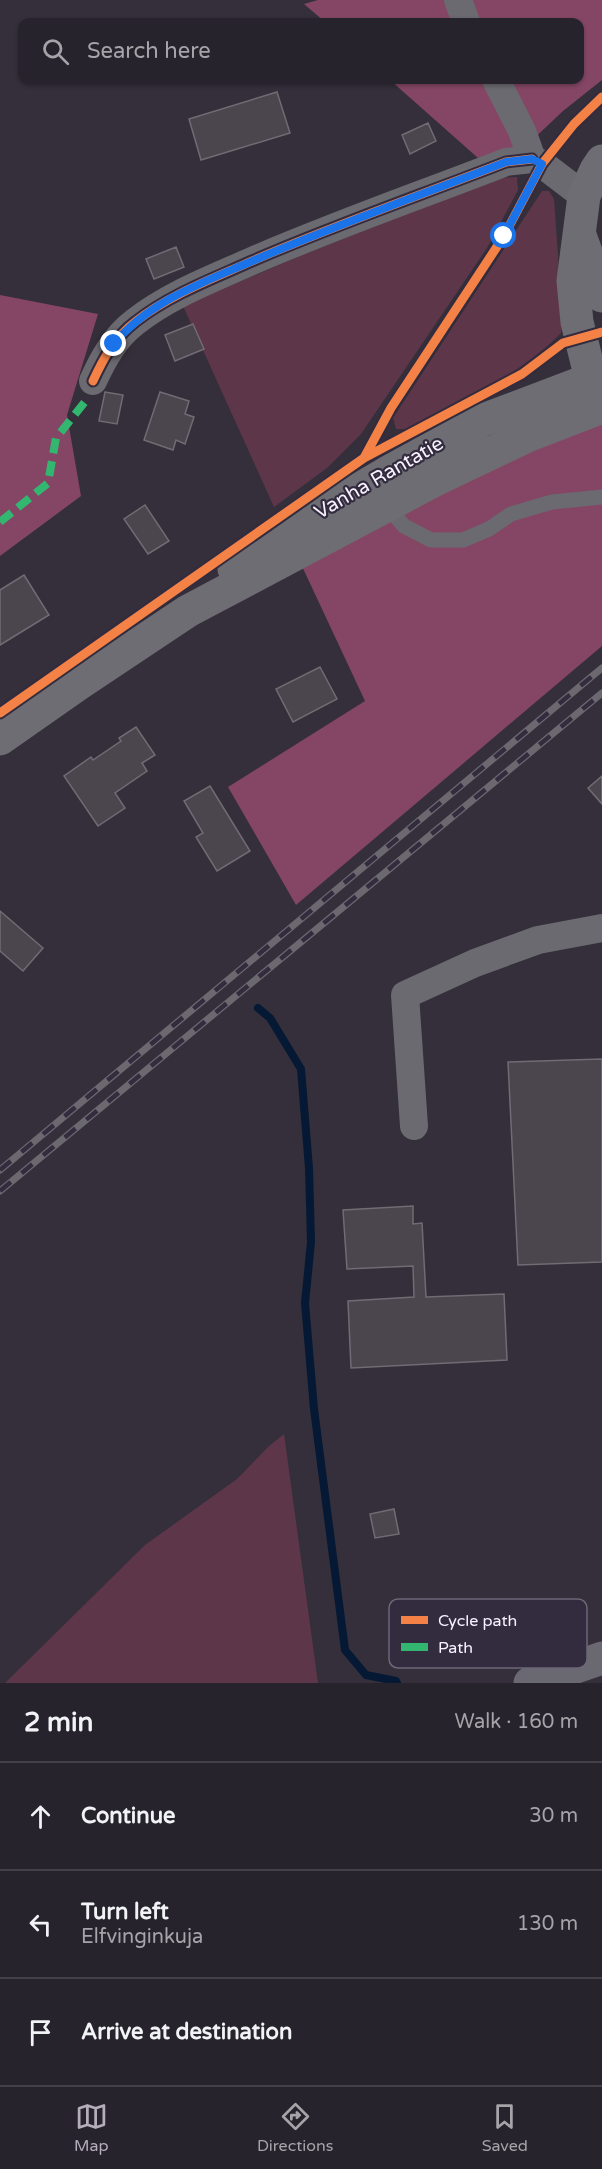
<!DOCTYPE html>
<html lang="en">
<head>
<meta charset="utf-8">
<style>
  :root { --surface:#27232c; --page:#332f38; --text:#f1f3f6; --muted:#a4a4a9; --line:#434048; --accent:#b3aeba }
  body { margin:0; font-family:"Varela Round",sans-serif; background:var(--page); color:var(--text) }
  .stop { position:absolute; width:18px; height:18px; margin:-14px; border:4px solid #1a73e8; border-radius:50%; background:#fff }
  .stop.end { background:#1a73e8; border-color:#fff; box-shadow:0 2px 6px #0008 }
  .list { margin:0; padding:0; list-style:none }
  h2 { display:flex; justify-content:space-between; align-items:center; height:78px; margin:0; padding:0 24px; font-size:26px }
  h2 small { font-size:20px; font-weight:400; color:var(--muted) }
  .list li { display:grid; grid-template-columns:39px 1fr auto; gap:18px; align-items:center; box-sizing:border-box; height:108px; padding:0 24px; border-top:2px solid var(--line) }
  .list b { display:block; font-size:22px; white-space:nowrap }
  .list p { margin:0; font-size:20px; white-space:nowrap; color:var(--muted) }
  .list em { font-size:20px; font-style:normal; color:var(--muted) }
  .icon { flex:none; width:33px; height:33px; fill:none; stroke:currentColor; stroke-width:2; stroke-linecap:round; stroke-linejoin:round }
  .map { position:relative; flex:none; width:602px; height:1683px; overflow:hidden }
  .search { position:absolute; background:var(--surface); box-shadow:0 2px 4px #0004; left:18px; right:18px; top:18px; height:66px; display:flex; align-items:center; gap:15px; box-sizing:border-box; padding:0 21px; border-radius:12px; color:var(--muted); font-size:22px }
  .sheet { height:402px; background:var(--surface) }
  nav { display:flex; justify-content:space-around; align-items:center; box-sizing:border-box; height:84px; border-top:2px solid var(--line); background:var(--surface); font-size:16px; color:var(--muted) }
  nav a { display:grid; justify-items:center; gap:3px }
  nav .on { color:var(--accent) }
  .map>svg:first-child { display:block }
  .green { fill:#5e3649 }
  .forest { fill:#844664 }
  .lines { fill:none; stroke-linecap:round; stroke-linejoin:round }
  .stream { stroke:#061934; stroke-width:8 }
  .building { fill:#4b454d; stroke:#716b74; stroke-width:1.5 }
  .lane { stroke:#6a6a70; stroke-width:15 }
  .street { stroke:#6a6a70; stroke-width:28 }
  .secondary { stroke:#6e6d73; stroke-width:33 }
  .highway { stroke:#6a6870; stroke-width:33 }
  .rail-casing { stroke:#6b6870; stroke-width:7 }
  .rail { stroke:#332b3e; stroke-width:4.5; stroke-dasharray:14; stroke-linecap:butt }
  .quiet { stroke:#33b770; stroke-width:8; stroke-dasharray:15 8; stroke-linecap:butt }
  .cycleway-casing { stroke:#332b3e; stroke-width:13 }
  .cycleway { stroke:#f48246; stroke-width:9 }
  .route { stroke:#1a73e8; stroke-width:8 }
  .labels { text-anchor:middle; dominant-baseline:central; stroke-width:4.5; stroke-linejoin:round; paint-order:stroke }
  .street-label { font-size:20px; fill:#f7f2ff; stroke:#332b3e }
  .key { fill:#332b3e; stroke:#6e6778; stroke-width:1.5 }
  .key-label { font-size:16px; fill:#f7f2ff }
</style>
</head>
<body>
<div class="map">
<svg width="602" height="1683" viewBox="0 0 602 1683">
  <rect width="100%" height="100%" fill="#342f3a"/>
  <!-- green -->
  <path class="green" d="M517,177L518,190L487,248L361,434L327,468L274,507L183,306L307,253L498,178Z
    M542,191H549L554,199L562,312L561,333C520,375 464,400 413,429H396L393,418Z
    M284,1434L318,1683H5L145,1545L237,1479L268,1447Z"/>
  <!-- forest -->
  <path class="forest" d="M318,0H602V80L563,111L527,145L478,158L390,80H580V22H325L304,4Z
    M0,295L98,314L67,415L81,496L0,556Z
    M602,415V646L296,905L228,787L365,701L300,562Z"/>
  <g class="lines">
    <!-- stream -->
    <path class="stream" d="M258,1008L270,1018L301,1069L309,1168L311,1242L305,1303L314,1409L345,1650L366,1675L396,1681L397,1683"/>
  </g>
  <!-- building -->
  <path class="building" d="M277,92L290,133L201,160L189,119Z
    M428,123L436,141L410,154L402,135Z
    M176,247L184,267L154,279L146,259Z
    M193,324L204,349L175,361L165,335Z
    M105,392L123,395L117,424L99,421Z
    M160,392L189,401L185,414L194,417L185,444L176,440L173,450L144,440Z
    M145,505L169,541L148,554L124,519Z
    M24,575L49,615L0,645V590Z
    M320,667L337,699L293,722L276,689Z
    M136,727L155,755L142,763L147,771L115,793L125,808L98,826L64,776L91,757L93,760L121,741L119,738Z
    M602,776V804L588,788Z
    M210,786L250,851L217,871L196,837L203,833L184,801Z
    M0,911L43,948L23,971L0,951Z
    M602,1059V1262L518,1265L508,1062Z
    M413,1206V1224L422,1223L426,1297L504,1294L507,1360L351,1368L348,1301L414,1297L413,1266L347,1269L343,1210Z
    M394,1509L399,1534L375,1538L370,1514Z"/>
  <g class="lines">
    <!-- lane -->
    <path class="lane" d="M386,505L404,526L431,540H463L489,529L511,514L552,502L602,497"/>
    <!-- street -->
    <path class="street" d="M458,0L466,22
      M496,80L522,131L532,159L542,164L584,196
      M93,381C103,359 115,337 135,322C169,295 212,279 252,261C335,225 421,195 506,162L532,159
      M414,1126L405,995L475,963L538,940L602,928"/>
    <!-- secondary -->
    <path class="secondary" d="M602,161L596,170L584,196L573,281L577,322L591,379L602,385
      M581,238L602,296
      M234,569L251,553L390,471L483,420L602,375
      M0,739L80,683L188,611L439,478L525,437L602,407"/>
    <!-- highway -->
    <path class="highway" d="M530,1683L602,1658"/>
    <!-- rail casing -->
    <g class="rail-casing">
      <path id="rail" d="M0,1170L602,668
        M0,1191L602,693"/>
    </g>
    <!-- rail -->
    <use href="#rail" class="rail"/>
    <!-- quiet -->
    <path class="quiet" d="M0,522L48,483L56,438L88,398"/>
    <!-- cycleway casing -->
    <g class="cycleway-casing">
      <path id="cycleway" d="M93,381C103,359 115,337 135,322C169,295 212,279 252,261C335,225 421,195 506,162L532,159
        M364,458L391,408L504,236L542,164L574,124L602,97
        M0,713L364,458L522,374L563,343L602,332"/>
    </g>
    <!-- cycleway -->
    <use href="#cycleway" class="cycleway"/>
  </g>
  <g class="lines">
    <!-- route -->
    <path class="route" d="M114,344C148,302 202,283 250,262C334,226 421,195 506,162L532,159L542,164L504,236"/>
  </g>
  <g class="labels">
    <!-- street labels -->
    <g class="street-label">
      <text transform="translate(379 478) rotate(-30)">Vanha Rantatie</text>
    </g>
  </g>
  <!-- legend -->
  <rect x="389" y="1599" width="198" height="69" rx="9" class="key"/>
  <rect x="401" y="1616" width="27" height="8" fill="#f48246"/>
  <rect x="401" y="1643" width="27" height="8" fill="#33b770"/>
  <g class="key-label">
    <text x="438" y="1626">Cycle path</text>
    <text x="438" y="1653">Path</text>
  </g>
</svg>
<div class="stop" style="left:504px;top:236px"></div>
<div class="stop end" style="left:114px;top:344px"></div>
<div class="search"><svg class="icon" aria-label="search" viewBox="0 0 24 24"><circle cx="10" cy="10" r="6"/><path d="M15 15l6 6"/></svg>Search here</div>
</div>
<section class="sheet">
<h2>2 min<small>Walk · 160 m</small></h2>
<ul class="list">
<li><svg class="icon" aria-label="ahead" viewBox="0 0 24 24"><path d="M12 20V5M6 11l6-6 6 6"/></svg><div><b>Continue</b></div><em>30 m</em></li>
<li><svg class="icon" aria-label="left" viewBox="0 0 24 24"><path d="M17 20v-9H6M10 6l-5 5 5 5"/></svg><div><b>Turn left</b><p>Elfvinginkuja</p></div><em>130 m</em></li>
<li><svg class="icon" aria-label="arrive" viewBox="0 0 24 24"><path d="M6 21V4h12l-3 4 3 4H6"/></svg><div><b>Arrive at destination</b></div></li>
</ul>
</section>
<nav>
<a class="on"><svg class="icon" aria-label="map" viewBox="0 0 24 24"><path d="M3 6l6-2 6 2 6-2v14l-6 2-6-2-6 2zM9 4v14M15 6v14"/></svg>Map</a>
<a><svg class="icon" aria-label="directions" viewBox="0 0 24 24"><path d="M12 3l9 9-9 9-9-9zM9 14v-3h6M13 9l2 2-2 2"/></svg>Directions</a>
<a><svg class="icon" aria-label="saved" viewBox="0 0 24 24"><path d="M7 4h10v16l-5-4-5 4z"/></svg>Saved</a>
</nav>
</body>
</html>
